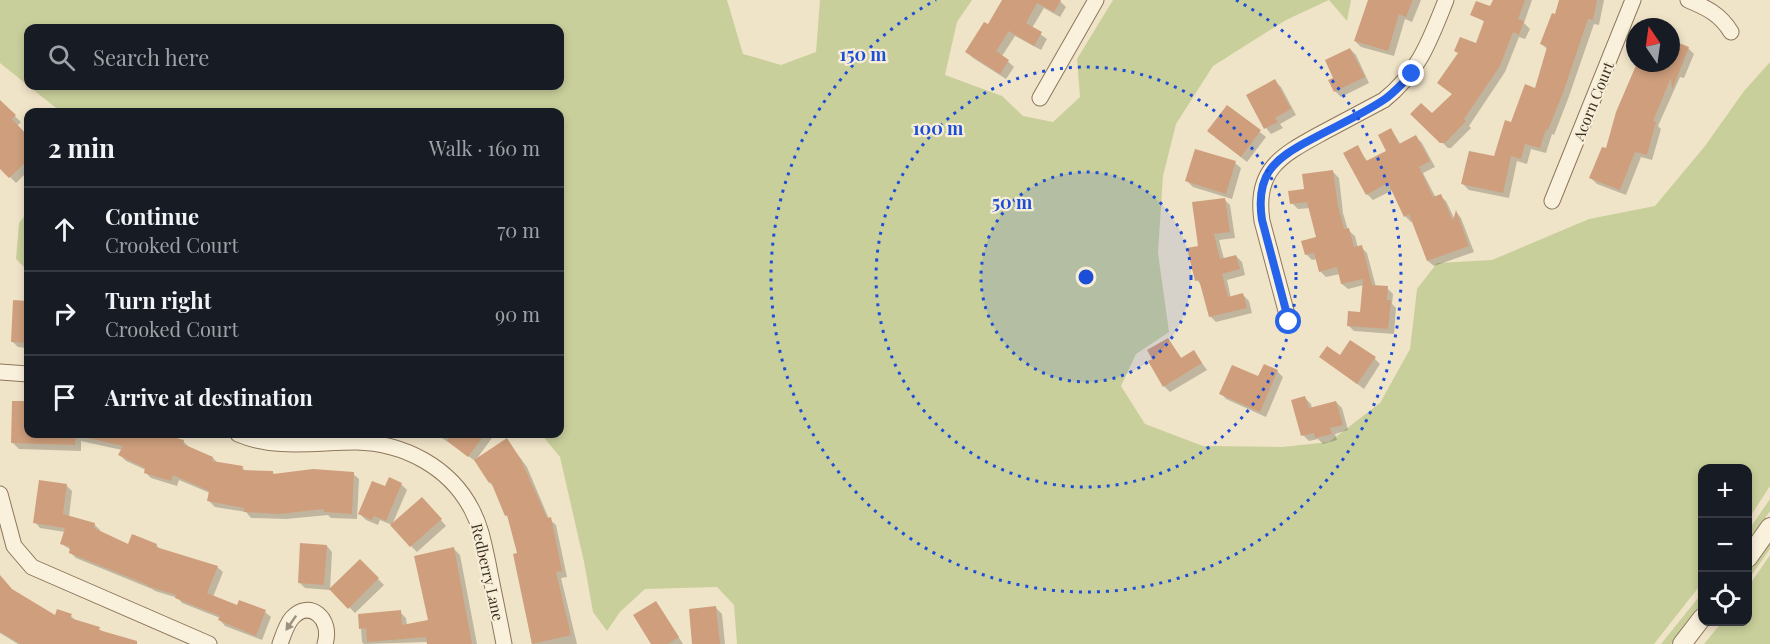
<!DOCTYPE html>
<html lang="en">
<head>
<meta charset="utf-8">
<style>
  :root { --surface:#171b24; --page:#242831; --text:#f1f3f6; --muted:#9ea1a6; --line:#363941 }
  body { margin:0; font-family:"Playfair Display",serif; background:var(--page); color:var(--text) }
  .controls { position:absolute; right:18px; bottom:18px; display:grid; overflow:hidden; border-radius:12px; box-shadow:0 3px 9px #0003 }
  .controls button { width:54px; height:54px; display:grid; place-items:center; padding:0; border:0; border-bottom:2px solid var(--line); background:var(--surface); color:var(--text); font:30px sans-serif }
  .compass { position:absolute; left:1626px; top:18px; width:54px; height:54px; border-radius:50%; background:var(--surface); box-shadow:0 3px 9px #0003; rotate:347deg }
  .stop { position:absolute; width:18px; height:18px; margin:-14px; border:4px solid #2563eb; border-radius:50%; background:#fff }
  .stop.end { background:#2563eb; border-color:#fff; box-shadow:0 2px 6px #0008 }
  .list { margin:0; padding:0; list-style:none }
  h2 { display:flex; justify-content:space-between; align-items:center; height:78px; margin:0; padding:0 24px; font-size:26px }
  h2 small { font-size:20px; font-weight:400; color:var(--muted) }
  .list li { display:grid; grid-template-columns:39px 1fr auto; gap:18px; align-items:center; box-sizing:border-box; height:84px; padding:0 24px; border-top:2px solid var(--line) }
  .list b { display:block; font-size:22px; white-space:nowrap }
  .list p { margin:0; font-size:20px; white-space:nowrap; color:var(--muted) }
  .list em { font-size:20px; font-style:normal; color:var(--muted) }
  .icon { flex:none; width:33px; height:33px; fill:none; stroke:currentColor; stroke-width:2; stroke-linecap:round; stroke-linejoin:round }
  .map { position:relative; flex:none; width:1770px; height:644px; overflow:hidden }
  .search { position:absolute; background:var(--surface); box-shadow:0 3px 9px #0003; left:24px; top:24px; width:540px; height:66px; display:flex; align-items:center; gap:15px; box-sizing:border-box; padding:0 21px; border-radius:12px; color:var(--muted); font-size:22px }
  .panel { position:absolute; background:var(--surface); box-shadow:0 3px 9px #0003; left:24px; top:108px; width:540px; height:330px; border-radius:12px }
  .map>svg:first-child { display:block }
  .green { fill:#c9cf9b; fill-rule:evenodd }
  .shadow { fill:#0003 }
  .building { fill:#cf9f7d }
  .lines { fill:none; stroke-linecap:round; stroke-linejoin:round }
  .minor-casing { stroke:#8d765c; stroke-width:17 }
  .tertiary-casing { stroke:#8d765c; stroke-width:20 }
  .minor { stroke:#faf1dc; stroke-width:15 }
  .tertiary { stroke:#faf1dc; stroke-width:18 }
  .oneway { fill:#9c907e }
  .route { stroke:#2563eb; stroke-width:8 }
  .ring { fill:none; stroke:#1d4ed8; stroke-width:3; stroke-dasharray:3 6 }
  .labels { text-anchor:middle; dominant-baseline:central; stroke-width:4.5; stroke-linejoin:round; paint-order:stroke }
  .street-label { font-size:15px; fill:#3d2e20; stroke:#f7eed8 }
  .centre { fill:#1d4ed8; stroke:#f7eed8; stroke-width:3 }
  .ring-label { font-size:18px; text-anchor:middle; font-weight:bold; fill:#1d4ed8; stroke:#f7eed8; stroke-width:4.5; stroke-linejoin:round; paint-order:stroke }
</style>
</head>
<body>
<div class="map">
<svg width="1770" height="644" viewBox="0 0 1770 644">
  <rect width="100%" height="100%" fill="#f0e4c8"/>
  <!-- green -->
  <path class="green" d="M0,0H727L743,54L781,65L816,52L820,0H972L957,22L945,75L1002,96L1023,116L1053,122L1080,97L1077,59L1113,0H1351L1347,21L1329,0L1286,20L1213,66L1176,124L1163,176L1158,253L1169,332L1136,354L1121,386L1145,424L1203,446L1282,447L1329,442L1380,403L1410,349L1417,289L1437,263L1492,260L1589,219L1655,206L1705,146L1744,91L1770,62V486L1748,520V468H1702V583L1654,644H737L734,605L717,587L645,589L620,612L607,631L593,612L584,562L560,457L541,434H560V112H61L0,63ZM28,28H560V86H28Z
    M28,212V271L16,259L19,223Z
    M1770,499V511L1748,543V531Z
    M1770,538V549L1748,580V570Z
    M1770,555V644H1704L1722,622H1748V587Z
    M1702,593V605L1671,644H1661Z"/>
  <!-- shadow -->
  <path class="shadow" d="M1003,0H1059L1066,7L1060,17L1044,8L1032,28L1047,39L1041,50L1015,36L1002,56L1014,67L1006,79L973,58L967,52L988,26Z
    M1369,0H1421L1412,22L1405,19L1394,56L1361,47L1355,41Z
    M1494,0H1532L1524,23L1530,29L1525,39L1519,37L1505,72L1469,126L1471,128L1451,148H1448L1412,114L1432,116L1453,95L1439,83L1477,44L1485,23L1481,18L1491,8Z
    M1560,0H1604L1599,25L1594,24L1568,99L1554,135L1552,134L1546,153L1531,149L1527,164L1517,161L1509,198L1469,190L1463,184L1495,158L1512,123L1536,90L1548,50L1542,44L1557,16Z
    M1671,41L1688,48L1694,54L1684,78L1680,77L1658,126L1661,129L1652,160L1641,157L1626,195L1597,184L1591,178L1607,150L1639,63H1671Z
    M1350,49L1356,55L1369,83L1341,97L1335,91V78Z
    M1275,81L1281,87L1296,115L1280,124L1283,128L1271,134L1266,128Z
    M0,102L21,122L17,126L28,138V171L16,183L0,167Z
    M1228,107L1266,137L1247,162L1215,137Z
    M1391,129L1401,145L1416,137L1422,143L1435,167L1423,173L1436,198L1440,196L1446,201L1455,220L1457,213L1461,218L1474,252L1434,266L1428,261L1413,221L1411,222L1405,216L1393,190L1373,200L1367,194L1357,147L1368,162L1388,152Z
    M1235,163L1241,168L1232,199L1193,187L1187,181Z
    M1333,172L1339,178L1343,213L1348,230L1355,236L1358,248L1361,247L1367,253L1376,287L1387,288L1393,294L1392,304L1396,308L1394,334L1354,331L1348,325L1362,314L1364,285L1348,289L1342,284L1340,274L1326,277L1320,271L1317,259L1312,260L1306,254L1318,238L1310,208L1298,209L1292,203L1305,191Z
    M1225,200L1230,205L1235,238L1219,240L1224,259L1236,256L1242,262L1245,275L1227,280L1231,298L1243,295L1249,301L1252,313L1216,322L1210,316L1202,286L1197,280L1199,247Z
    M15,302L28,303V348L18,347L12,341Z
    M1168,339L1182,359L1194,352L1207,370L1170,392L1164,386L1154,359Z
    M1321,357L1375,359L1380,364L1364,389Z
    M1277,371L1283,377L1266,417L1226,399L1221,393Z
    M1305,398L1311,404L1312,409L1336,402L1342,408L1348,430L1335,434L1337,440L1323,444L1318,439L1309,441L1303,435Z
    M14,402L28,403V434H132L138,436L139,434H161L183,441L189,447L213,458L218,463L242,467L246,472L273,473L275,475L353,474L359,479L357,519L331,518L328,515L286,519L251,518L246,512L215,507L209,501L210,493L179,480L177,486L151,478L145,472L146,470L126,461L120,455L122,450L81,441V451L19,449L13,443Z
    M435,434H495L475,461L455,446Z
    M507,440L527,467L549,519L556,525L567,577L561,578L577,644H532L515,555H519L510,519L506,515L494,487L490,483Z
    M401,484L407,490L392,525L380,520L378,525L366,520L360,514L385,488Z
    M67,486L72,491L69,517L94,524L100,530L99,533L129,546L156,545L161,550L217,567L223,572L213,597L238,607L265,612L271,617L262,640L225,626L220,620V618L182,603L178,598L155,591L152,589L76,558L70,552L71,550L62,544L65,532L40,528L35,522Z
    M428,505L446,526L417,552L411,546Z
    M327,546L332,552L330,590L305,588L299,582Z
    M454,549L460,555L477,644H427V642L364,644L362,642L360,616L400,612L406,618L407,626L429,621Z
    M360,561L384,585L355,613L331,589Z
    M0,577L13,592L56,617L71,616L76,621L99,629L103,632L133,644H18L0,633Z
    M656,603L661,609L683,644H653Z
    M716,608L722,614L725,644H694Z"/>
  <!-- building -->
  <path class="building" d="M1002,0H1061L1054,12L1037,3L1026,23L1042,32L1034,46L1009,31L996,51L1009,60L1000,74L965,52L984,22L988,24Z
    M1368,0H1413L1406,17L1399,14L1388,51L1354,41Z
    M1493,0H1525L1518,19L1524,21L1519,35L1513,32L1500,66L1464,119L1466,121L1445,143H1440L1410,114L1421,103L1432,113L1452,94L1437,83L1458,53L1454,51L1460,37L1476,43L1484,21L1470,15L1476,1L1490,6Z
    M1559,0H1597L1593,20L1588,19L1563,93L1548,130L1546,129L1540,148L1525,144L1521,159L1511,156L1503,193L1461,184L1469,151L1494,156L1505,120L1511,122L1525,84L1535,88L1547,47L1540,44L1552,13L1555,14Z
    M1671,40L1689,47L1672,90L1671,78L1653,121L1656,122L1647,155L1635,152L1620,190L1589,178L1602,147L1606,148L1616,112L1637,63H1671Z
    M1350,48L1365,77L1334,92L1328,80L1333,78L1325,60Z
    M1275,79L1291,109L1275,118L1278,122L1264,129L1246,95Z
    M0,100L16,115L12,119L28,136V160L9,178L0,169Z
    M1227,105L1261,130L1241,157L1207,131Z
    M1391,128L1399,144L1416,135L1430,161L1419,167L1433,197L1441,194L1453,221L1456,210L1469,246L1427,261L1409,214L1404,217L1388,183L1366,195L1343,153L1358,145L1366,161L1386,151L1378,135Z
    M1195,149L1236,161L1226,194L1185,181Z
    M1333,170L1338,206L1344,229L1349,228L1354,247L1362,245L1372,285L1388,286L1387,300H1391L1388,329L1347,326L1348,311L1360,312L1363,279L1341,284L1337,267L1319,272L1314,253L1305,255L1301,241L1316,237L1307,202L1290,204L1288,191L1304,189L1302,174Z
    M1225,198L1230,232L1214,234L1220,259L1236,255L1240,269L1222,274L1228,297L1243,293L1247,308L1209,317L1199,280L1195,281L1187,248L1198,246L1192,202Z
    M13,300L28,301V343L11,342Z
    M1168,338L1181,358L1194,350L1202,363L1163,387L1148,361L1152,359L1147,350Z
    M1350,340L1376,357L1357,384L1319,357L1327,346L1340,355Z
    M1264,364L1278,370L1260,412L1219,394L1232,365L1258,376Z
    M1305,396L1309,408L1336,401L1343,425L1330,428L1332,434L1315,438L1314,433L1301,436L1291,400Z
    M12,401H28V434H76L75,445L11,443Z
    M89,434H162L184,440L183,444L213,457L212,461L243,466L242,470L273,471V474L313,469L354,472L352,514L324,512V509L279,514L244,512V508L207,501L209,491L173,475L171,481L144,473L145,468L118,455L123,446L88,438Z
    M452,434H485L468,457L447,441Z
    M507,438L521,460L547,518L551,517L562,571L556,572L571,635L532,644L513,554L517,553L507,515L505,516L491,482L489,483L474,460Z
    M389,477L402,483L386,521L374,516L372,520L358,514L372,481L385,486Z
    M39,480L67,484L63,514L95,523L94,528L128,544L132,534L157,544L156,547L218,566L207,593L237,605L239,600L266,610L256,636L218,620L220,616L175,598L176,595L147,586L148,585L69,553L70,547L60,544L65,528L33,523Z
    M422,497L442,519L410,547L390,525Z
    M300,543L327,545L324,585L298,583Z
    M454,547L472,644H427L426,637L367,642L366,628L359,629L358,614L401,610L402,625L428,620L414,556Z
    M360,559L379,578L348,609L329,589Z
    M0,575L12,589L55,615L57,609L72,614L70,618L100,627L99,630L137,641V644H20L0,632Z
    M656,601L679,637L668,644H651L633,615Z
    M716,606L720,644H692L689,609Z"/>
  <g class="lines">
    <!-- minor casing -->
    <g class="minor-casing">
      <path id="minor" d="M1688,0C1707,8 1720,14 1731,32
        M1040,98L1096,0
        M1552,201L1633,0
        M1289,322L1262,221C1254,169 1282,155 1322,133C1343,122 1363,111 1384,100C1419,72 1430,40 1446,0
        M0,372L28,374
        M238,434C275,450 316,442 356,442C404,443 450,467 472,510C481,527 484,545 488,563C493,590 499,617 504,644
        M0,494L14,546L32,567L209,644
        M280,644C283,636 286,625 292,618C309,599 333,618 325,644"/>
    </g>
    <!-- tertiary casing -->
    <g class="tertiary-casing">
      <path id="tertiary" d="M1748,558L1770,527
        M1682,644L1702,618"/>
    </g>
    <!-- minor -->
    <use href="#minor" class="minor"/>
    <!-- tertiary -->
    <use href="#tertiary" class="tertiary"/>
  </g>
  <!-- one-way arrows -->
  <defs><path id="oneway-solid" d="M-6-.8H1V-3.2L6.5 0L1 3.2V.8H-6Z" transform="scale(1.5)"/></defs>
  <use class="oneway" href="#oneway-solid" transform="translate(291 623) rotate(125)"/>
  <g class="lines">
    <!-- route -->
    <path class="route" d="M1289,322L1262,220C1255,174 1274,159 1312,139C1336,126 1363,114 1385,99C1395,92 1403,82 1412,74"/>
  </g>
  <!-- distance rings -->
  <circle cx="1086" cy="277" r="105" fill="#1d4ed8" fill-opacity=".12"/>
  <g class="ring">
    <circle cx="1086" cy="277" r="105"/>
    <circle cx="1086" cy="277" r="210"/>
    <path d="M1236 0A315 315 0 1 1 936 0"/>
  </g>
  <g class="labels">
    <!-- street labels -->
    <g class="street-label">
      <text transform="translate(1593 101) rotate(-68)">Acorn Court</text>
      <text transform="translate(488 572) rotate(77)">Redberry Lane</text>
    </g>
  </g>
  <circle cx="1086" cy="277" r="9" class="centre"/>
  <g class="ring-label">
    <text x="863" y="61">150 m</text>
    <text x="938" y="135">100 m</text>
    <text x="1012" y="209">50 m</text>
  </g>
</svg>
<div class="controls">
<button>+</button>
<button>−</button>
<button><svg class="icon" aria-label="locate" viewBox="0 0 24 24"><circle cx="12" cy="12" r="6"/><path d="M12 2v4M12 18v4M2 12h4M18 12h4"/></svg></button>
</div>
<svg class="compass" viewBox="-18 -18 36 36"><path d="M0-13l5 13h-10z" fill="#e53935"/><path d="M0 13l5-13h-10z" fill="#9ea1a6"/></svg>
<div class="stop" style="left:1289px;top:322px"></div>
<div class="stop end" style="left:1412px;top:74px"></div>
<div class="search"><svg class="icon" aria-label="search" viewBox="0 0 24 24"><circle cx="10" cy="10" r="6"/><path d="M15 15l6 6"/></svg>Search here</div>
<section class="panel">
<h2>2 min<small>Walk · 160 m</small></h2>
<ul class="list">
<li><svg class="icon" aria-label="ahead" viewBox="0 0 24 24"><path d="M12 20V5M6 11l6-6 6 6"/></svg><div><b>Continue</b><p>Crooked Court</p></div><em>70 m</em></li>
<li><svg class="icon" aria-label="right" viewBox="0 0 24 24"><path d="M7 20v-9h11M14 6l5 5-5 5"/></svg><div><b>Turn right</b><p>Crooked Court</p></div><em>90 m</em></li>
<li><svg class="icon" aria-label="arrive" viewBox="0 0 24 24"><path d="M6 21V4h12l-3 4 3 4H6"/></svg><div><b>Arrive at destination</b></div></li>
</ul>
</section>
</div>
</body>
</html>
